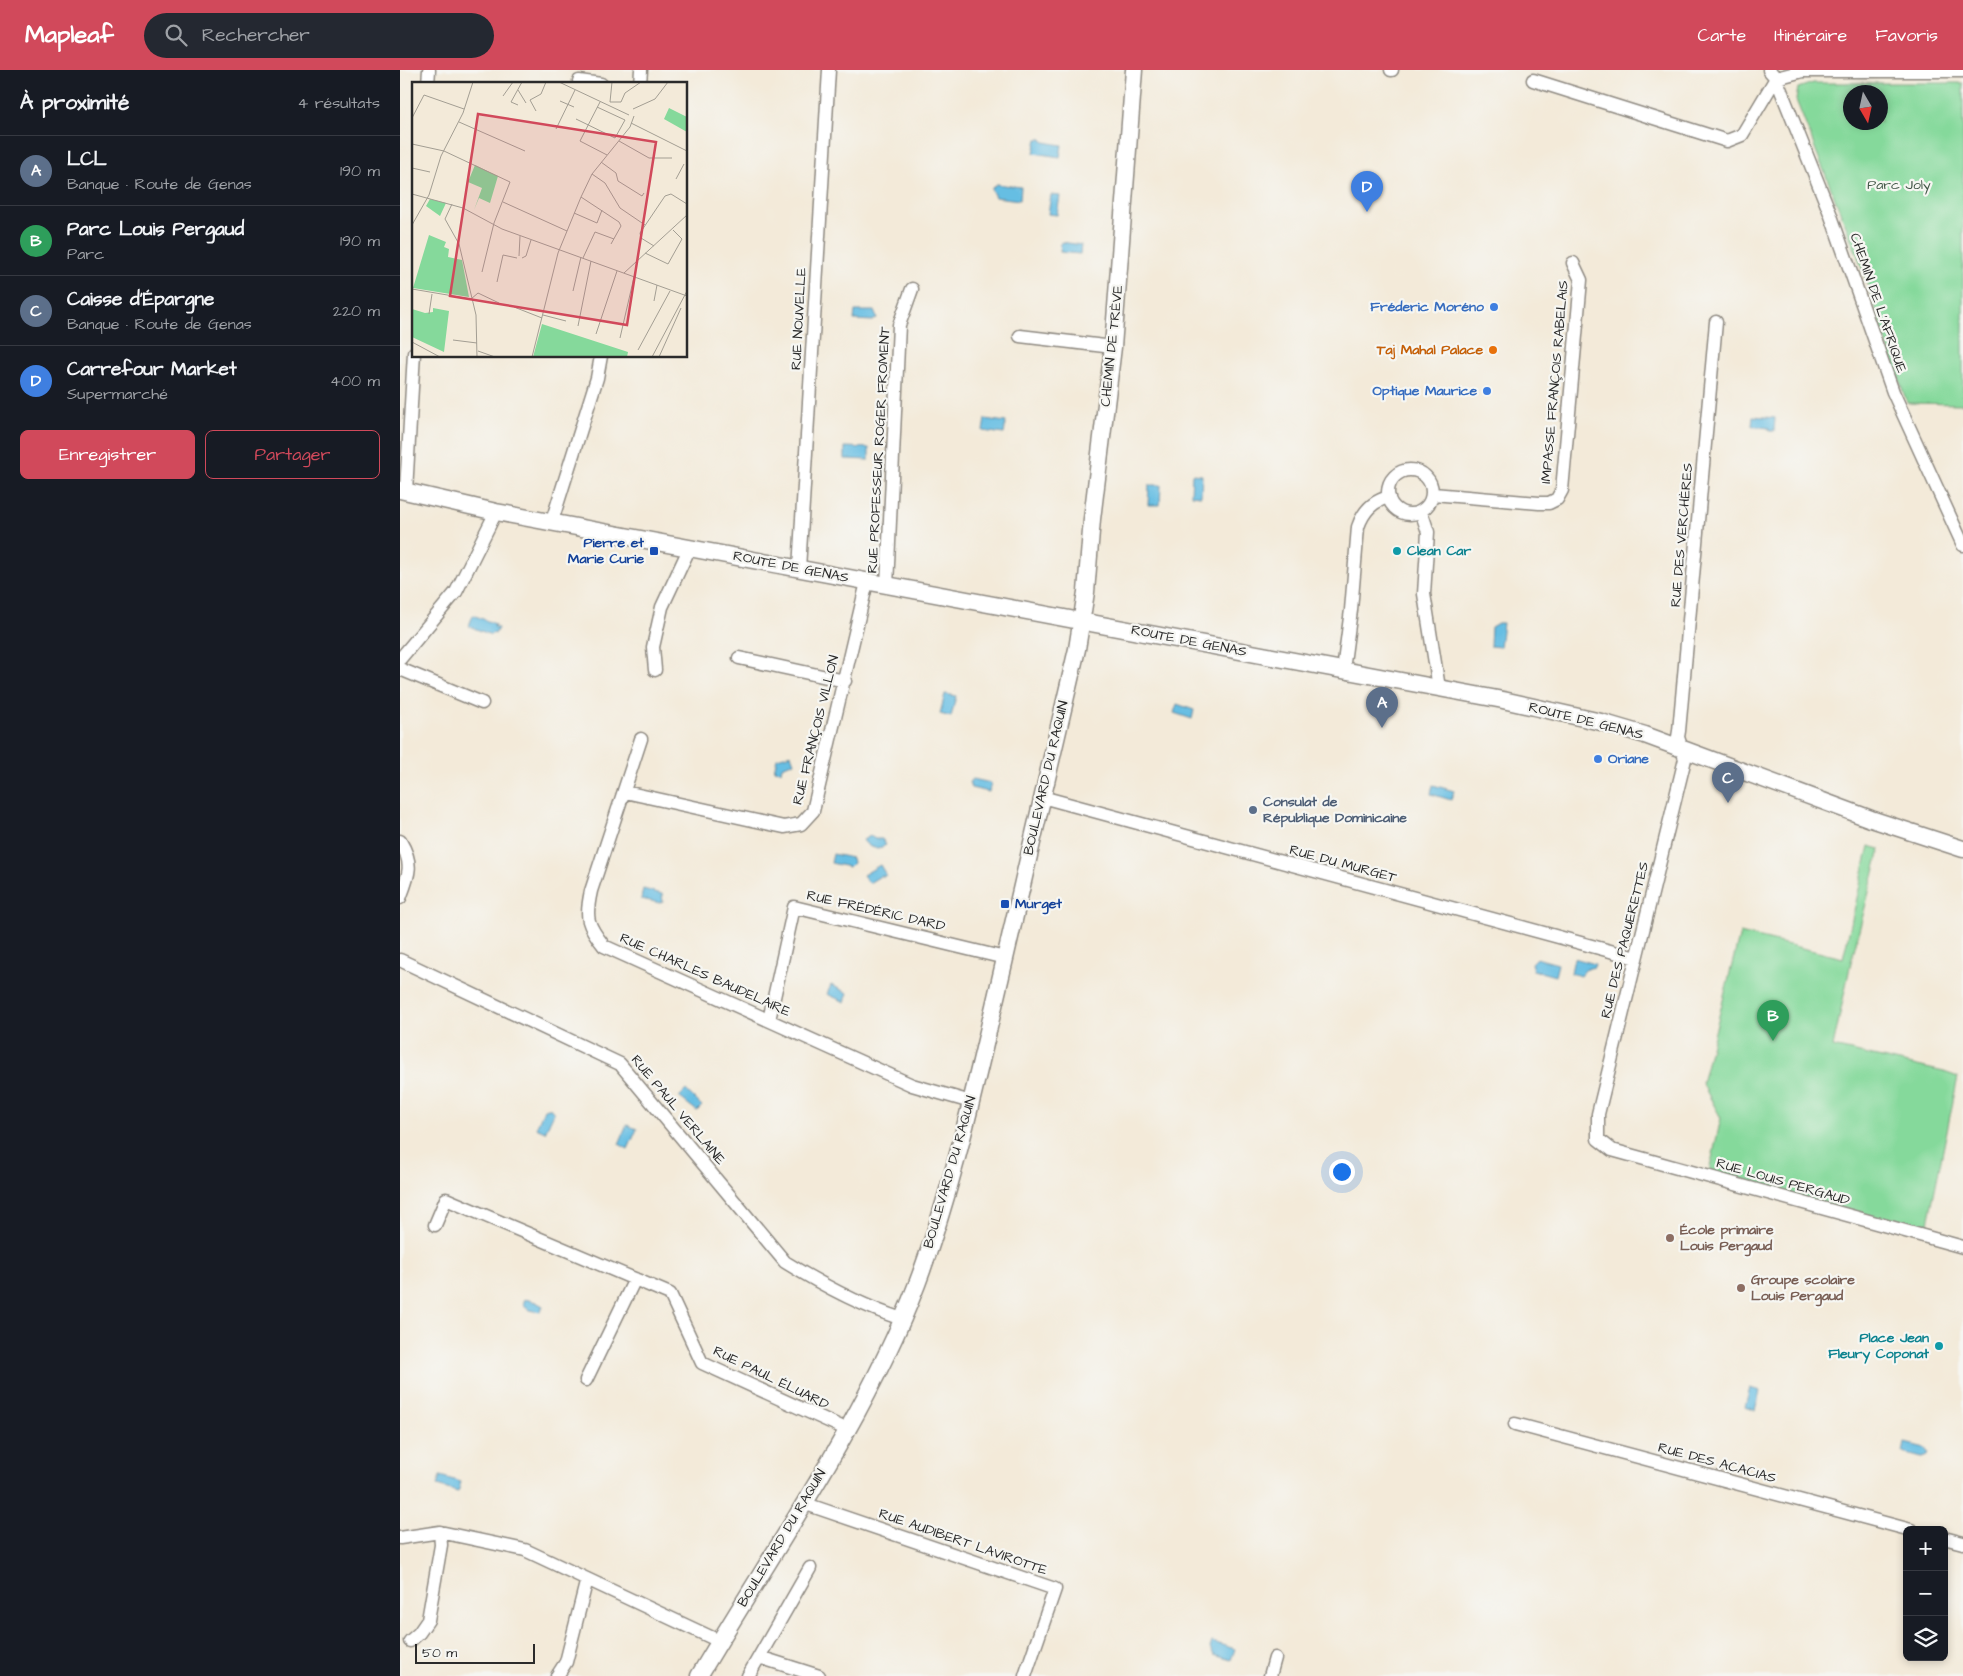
<!DOCTYPE html>
<html lang="fr">
<head>
<meta charset="utf-8">
<style>
  :root { --surface:#171b24; --page:#242831; --text:#f1f3f6; --muted:#9ea1a6; --line:#363941; --accent:#d1495b }
  body { margin:0; font-family:"Architects Daughter",sans-serif; background:var(--page); color:var(--text) }
  .controls { position:absolute; right:15px; bottom:15px; display:grid; overflow:hidden; border-radius:8px; box-shadow:0 2px 8px #0003 }
  .controls button { width:45px; height:45px; display:grid; place-items:center; padding:0; border:0; border-bottom:1px solid var(--line); background:var(--surface); color:var(--text); font:25px sans-serif }
  .compass { position:absolute; left:1443px; top:15px; width:45px; height:45px; border-radius:50%; background:var(--surface); box-shadow:0 2px 8px #0003; rotate:171deg }
  .scale { position:absolute; left:15px; bottom:12px; width:120px; box-sizing:border-box; padding-left:5px; border:2px solid #2b2b2b; border-top:0; font-size:14px; line-height:18px; white-space:nowrap; color:#2b2b2b; -webkit-text-stroke:4px #f6f6f2; paint-order:stroke }
  .you { position:absolute; left:941px; top:1101px; width:18px; height:18px; margin:-12px; border:4px solid #fff; border-radius:50%; background:#1a73e8; box-shadow:0 0 0 8px #1a73e833 }
  .badge { display:grid; place-items:center; width:32px; height:32px; border-radius:50%; background:var(--accent); color:#fff; font-size:16px; font-weight:700 }
  .pin { position:absolute; translate:-50% -41px; filter:drop-shadow(0 1px 2px #0008) }
  .pin::after { content:''; position:absolute; top:26px; width:18px; height:15px; background:inherit; clip-path:polygon(0 0,100% 0,50% 100%) }
  .list { margin:0; padding:0; list-style:none }
  h2 { display:flex; justify-content:space-between; align-items:center; height:65px; margin:0; padding:0 20px; font-size:21px }
  h2 small { font-size:16px; font-weight:400; color:var(--muted) }
  .list li { display:grid; grid-template-columns:32px 1fr auto; gap:15px; align-items:center; box-sizing:border-box; height:70px; padding:0 20px; border-top:1px solid var(--line) }
  .list b { display:block; font-size:19px; white-space:nowrap }
  .list p { margin:0; font-size:16px; white-space:nowrap; color:var(--muted) }
  .list em { font-size:16px; font-style:normal; color:var(--muted) }
  .actions { display:flex; gap:10px; padding:15px 20px }
  .actions a { flex:1; padding:11px 0; border:1px solid var(--accent); border-radius:8px; text-align:center; font-size:18px; color:var(--accent) }
  .actions .main { background:var(--accent); color:#fff }
  .icon { flex:none; width:28px; height:28px; fill:none; stroke:currentColor; stroke-width:2; stroke-linecap:round; stroke-linejoin:round }
  .map { position:relative; flex:none; width:1563px; height:1606px; overflow:hidden }
  header { display:flex; align-items:center; gap:30px; box-sizing:border-box; height:70px; padding:0 25px; background:var(--accent); color:#fff }
  header strong { font-size:24px }
  nav { display:flex; gap:28px; margin-inline-start:auto; font-size:18px }
  .search { width:350px; height:45px; background:var(--page); display:flex; align-items:center; gap:12px; box-sizing:border-box; padding:0 18px; border-radius:28px; color:var(--muted); font-size:19px }
  main { display:flex }
  aside { flex:1; background:var(--surface) }
  .map>svg:first-child { display:block }
  .green { fill:#85d99b; stroke:#588263; fill-rule:evenodd }
  .water { fill:#66bee3; stroke:#487487 }
  .lines { fill:none; stroke-linecap:round; stroke-linejoin:round }
  .minor-casing { stroke:#8f8a82; stroke-width:15 }
  .tertiary-casing { stroke:#8f8a82; stroke-width:19 }
  .minor { stroke:#fff; stroke-width:12 }
  .tertiary { stroke:#fff; stroke-width:16 }
  .shop-dot { fill:#3f7fe0; stroke:#f6f6f2; stroke-width:2 }
  .food-dot { fill:#e8710a; stroke:#f6f6f2; stroke-width:2 }
  .transit-dot { fill:#1a4fb4; stroke:#f6f6f2; stroke-width:2 }
  .culture-dot { fill:#0f9aa8; stroke:#f6f6f2; stroke-width:2 }
  .service-dot { fill:#5c6f8a; stroke:#f6f6f2; stroke-width:2 }
  .education-dot { fill:#8d6e63; stroke:#f6f6f2; stroke-width:2 }
  .labels { text-anchor:middle; dominant-baseline:central; stroke-width:4.5; stroke-linejoin:round; paint-order:stroke }
  .park-label { font-size:14px; fill:#425647; stroke:#f6f6f2 }
  .street-label { font-size:14px; fill:#2b2b2b; stroke:#f6f6f2 }
  .shop-label { font-size:14px; font-weight:bold; fill:#366cbe; stroke:#f6f6f2; text-anchor:end }
  .food-label { font-size:14px; font-weight:bold; fill:#c56008; stroke:#f6f6f2; text-anchor:end }
  .transit-label { font-size:14px; font-weight:bold; fill:#164399; stroke:#f6f6f2; text-anchor:end }
  .culture-label { font-size:14px; font-weight:bold; fill:#0d838f; stroke:#f6f6f2; text-anchor:start }
  .service-label { font-size:14px; font-weight:bold; fill:#4e5e75; stroke:#f6f6f2; text-anchor:start }
  .education-label { font-size:14px; font-weight:bold; fill:#785e54; stroke:#f6f6f2; text-anchor:start }
  .inset-road { fill:none; stroke:#a39e93; stroke-width:1 }
  .view { fill:#d1495b; fill-opacity:0.15; stroke:#d1495b; stroke-width:2.5 }
  .inset-edge { fill:none; stroke:#2b2b2b; stroke-width:2.5 }
</style>
</head>
<body>
<header>
<strong>Mapleaf</strong>
<div class="search"><svg class="icon" aria-label="search" viewBox="0 0 24 24"><circle cx="10" cy="10" r="6"/><path d="M15 15l6 6"/></svg>Rechercher</div>
<nav><a>Carte</a><a>Itinéraire</a><a>Favoris</a></nav>
</header>
<main>
<aside>
<h2>À proximité<small>4 résultats</small></h2>
<ul class="list">
<li><span class="badge" style="background:#5c6f8a">A</span><div><b>LCL</b><p>Banque · Route de Genas</p></div><em>190 m</em></li>
<li><span class="badge" style="background:#2e9e5b">B</span><div><b>Parc Louis Pergaud</b><p>Parc</p></div><em>190 m</em></li>
<li><span class="badge" style="background:#5c6f8a">C</span><div><b>Caisse d'Épargne</b><p>Banque · Route de Genas</p></div><em>220 m</em></li>
<li><span class="badge" style="background:#3f7fe0">D</span><div><b>Carrefour Market</b><p>Supermarché</p></div><em>400 m</em></li>
</ul>
<div class="actions"><a class="main">Enregistrer</a><a>Partager</a></div>
</aside>
<div class="map">
<svg width="1563" height="1606" viewBox="0 0 1563 1606">
  <rect width="100%" height="100%" fill="#f6f6f2"/>
  <filter id="ink" filterUnits="userSpaceOnUse"><feTurbulence type="fractalNoise" baseFrequency=".02" numOctaves="2"/><feDisplacementMap in="SourceGraphic" scale="10" xChannelSelector="R" yChannelSelector="G"/><feConvolveMatrix kernelMatrix="1 2 1 2 8 2 1 2 1" color-interpolation-filters="sRGB"/></filter>
  <filter id="wash" filterUnits="userSpaceOnUse"><feTurbulence type="fractalNoise" baseFrequency=".0096" numOctaves="4" result="noise"/><feDisplacementMap in="SourceGraphic" scale="20" xChannelSelector="R" yChannelSelector="G"/><feGaussianBlur stdDeviation="1.12" result="paint"/><feColorMatrix in="noise" values="0 0 0 0 0 0 0 0 0 0 0 0 0 0 0 0 0 1.4 0 .05"/><feComposite in="paint" operator="in"/></filter>
  <g filter="url(#wash)">
    <rect width="100%" height="100%" fill="#f3ead9"/>
    <!-- green -->
    <path class="green" d="M1413,13H1563V334L1507,333L1458,187L1396,30L1398,18ZM1480,22V52H1450V22Z
      M1469,776L1480,779L1451,892L1433,977L1544,1002L1558,1007L1526,1163L1309,1102L1321,1048L1302,1013L1340,863L1443,888Z"/>
    <!-- water -->
    <path class="water" d="M637,69H642L644,72L662,75L660,87L634,83Z
      M596,114L621,117L620,130L595,127L591,119Z
      M651,125L660,126L657,145L648,144Z
      M661,172L681,175L680,184L660,182Z
      M455,241H474L477,248L473,251L454,250Z
      M1353,346L1375,348L1374,361H1369V358L1352,356Z
      M585,349L606,352L604,364L583,361Z
      M445,377L469,378V390L445,389Z
      M792,404L802,405L801,426L791,425Z
      M749,415H761L760,435H748Z
      M73,545L95,554L94,557L98,558L95,564L92,563L91,565L69,556Z
      M1098,553H1103L1100,577L1090,576L1091,557Z
      M545,624L556,626L551,647L540,644Z
      M777,634L794,640L792,649L774,643Z
      M391,684L394,692L382,697L381,701L374,700L377,688Z
      M573,709L591,713L589,722L571,718L569,712Z
      M1033,715L1054,721L1051,730L1031,724Z
      M470,766L475,769H482L486,775C477,780 469,779 463,770Z
      M433,784L452,788L453,793L449,797L431,793Z
      M480,795L486,805L483,807L482,805L469,813L463,805Z
      M243,819L262,824L263,832L260,833L241,829Z
      M1136,888L1158,894L1155,906L1133,900L1131,893Z
      M1174,888L1195,894L1194,897L1186,899L1180,906L1171,903Z
      M431,915L448,923L445,932L427,924Z
      M286,1020L302,1036L297,1041L279,1027Z
      M148,1038H150L154,1043L145,1062L136,1058L144,1039Z
      M227,1055L237,1059L228,1079L219,1074Z
      M125,1229L136,1232L143,1236L140,1242L130,1240L123,1234Z
      M1350,1318L1360,1321L1355,1340L1345,1337Z
      M1505,1373L1525,1378L1528,1383L1527,1386L1522,1388L1503,1383Z
      M40,1406L61,1412L58,1422L37,1416Z
      M812,1572L835,1579L831,1590L814,1585L810,1578Z"/>
  </g>
  <g filter="url(#ink)">
    <g class="lines">
      <!-- minor casing -->
      <g class="minor-casing">
        <path id="minor" d="M991,0H992
          M1369,0L1376,8L1430,143L1493,322L1563,475
          M1376,8L1403,1H1563
          M1133,10L1327,71L1342,65L1376,8
          M179,11L201,14
          M28,14L29,0
          M240,14L241,0
          M1316,252L1279,661L1278,667L1285,689L1198,1044V1069L1212,1080L1563,1177
          M620,266L713,277
          M988 422a22 22 0 1 1 44 0a22 22 0 1 1-44 0Z
          M6,421L14,283
          M1033,424L1139,433H1149L1157,429L1162,420L1181,210L1173,193
          M1021,441L1028,462L1024,524L1039,618
          M152,451L197,308L201,286
          M399,499L429,0
          M487,516L499,255L512,219
          M339,588L445,611
          M0,589L56,522L96,442
          M0,599L82,633
          M255,600L253,577L262,537L290,477
          M943,600L951,540L958,457C963,442 972,431 989,427
          M241,669L191,821C185,848 187,855 204,876L512,1015L571,1032
          M225,722L384,757L401,754L413,741L467,512
          M642,727L1236,888
          M0,771C14,794 9,805 0,828
          M0,890L220,994L385,1192C422,1215 461,1236 502,1249
          M369,950L394,837L605,888
          M35,1155L46,1129L270,1224L302,1293L448,1360
          M186,1310L235,1209
          M1115,1354L1511,1460
          M403,1433L655,1519L625,1606
          M0,1468L40,1462L125,1480L319,1571
          M1544,1468L1563,1473
          M10,1571L19,1563L28,1550L41,1475L40,1462
          M359,1587L410,1498
          M157,1606L166,1592L187,1509
          M348,1606L359,1587L419,1606
          M870,1606L875,1588"/>
      </g>
      <!-- tertiary casing -->
      <g class="tertiary-casing">
        <path id="tertiary" d="M0,420L96,442L1103,630L1201,652L1245,665L1471,749L1563,779
          M299,1606C374,1478 463,1354 517,1214C551,1124 572,1029 594,936C622,817 649,698 677,579L686,522L692,449L713,277L734,0"/>
      </g>
      <!-- minor -->
      <use href="#minor" class="minor"/>
      <!-- tertiary -->
      <use href="#tertiary" class="tertiary"/>
    </g>
  </g>
  <!-- markers -->
  <g class="shop-dot">
    <circle cx="1094" cy="237" r="5"/>
    <circle cx="1087" cy="321" r="5"/>
    <circle cx="1198" cy="689" r="5"/>
  </g>
  <circle class="food-dot" cx="1093" cy="280" r="5"/>
  <g class="transit-dot">
    <rect x="249" y="476" width="10" height="10" rx="2.5"/>
    <rect x="600" y="829" width="10" height="10" rx="2.5"/>
  </g>
  <g class="culture-dot">
    <circle cx="997" cy="481" r="5"/>
    <circle cx="1539" cy="1276" r="5"/>
  </g>
  <circle class="service-dot" cx="853" cy="740" r="5"/>
  <g class="education-dot">
    <circle cx="1270" cy="1168" r="5"/>
    <circle cx="1341" cy="1218" r="5"/>
  </g>
  <g class="labels">
    <!-- park labels -->
    <g class="park-label">
      <text x="1499" y="115">Parc Joly</text>
    </g>
    <!-- street labels -->
    <g class="street-label">
      <text transform="translate(1478 233) rotate(71)">CHEMIN DE L'AFRIQUE</text>
      <text transform="translate(399 249) rotate(-87)">RUE NOUVELLE</text>
      <text transform="translate(712 276) rotate(-84)">CHEMIN DE TRÈVE</text>
      <text transform="translate(1155 312) rotate(-85)">IMPASSE FRANÇOIS RABELAIS</text>
      <text transform="translate(479 380) rotate(-87)">RUE PROFESSEUR ROGER FROMENT</text>
      <text transform="translate(1282 465) rotate(-85)">RUE DES VERCHÈRES</text>
      <text transform="translate(391 497) rotate(11)">ROUTE DE GENAS</text>
      <text transform="translate(789 571) rotate(11)">ROUTE DE GENAS</text>
      <text transform="translate(1186 651) rotate(14)">ROUTE DE GENAS</text>
      <text transform="translate(416 660) rotate(-76)">RUE FRANÇOIS VILLON</text>
      <text transform="translate(646 708) rotate(-77)">BOULEVARD DU RAQUIN</text>
      <text transform="translate(943 794) rotate(15)">RUE DU MURGET</text>
      <text transform="translate(476 841) rotate(13)">RUE FRÉDÉRIC DARD</text>
      <text transform="translate(1225 870) rotate(-76)">RUE DES PAQUERETTES</text>
      <text transform="translate(305 905) rotate(24)">RUE CHARLES BAUDELAIRE</text>
      <text transform="translate(278 1040) rotate(50)">RUE PAUL VERLAINE</text>
      <text transform="translate(550 1102) rotate(-74)">BOULEVARD DU RAQUIN</text>
      <text transform="translate(1383 1112) rotate(16)">RUE LOUIS PERGAUD</text>
      <text transform="translate(371 1308) rotate(26)">RUE PAUL ÉLUARD</text>
      <text transform="translate(1317 1393) rotate(15)">RUE DES ACACIAS</text>
      <text transform="translate(382 1468) rotate(-59)">BOULEVARD DU RAQUIN</text>
      <text transform="translate(563 1472) rotate(19)">RUE AUDIBERT LAVIROTTE</text>
    </g>
    <!-- shop labels -->
    <g class="shop-label">
      <text x="1084" y="237">Fréderic Moréno</text>
      <text x="1077" y="321">Optique Maurice</text>
      <text x="1208" y="689" text-anchor="start">Oriane</text>
    </g>
    <!-- food labels -->
    <g class="food-label">
      <text x="1083" y="280">Taj Mahal Palace</text>
    </g>
    <!-- transit labels -->
    <g class="transit-label">
      <text x="244" y="473">Pierre et<tspan x="244" dy="16">Marie Curie</tspan></text>
      <text x="615" y="834" text-anchor="start">Murget</text>
    </g>
    <!-- culture labels -->
    <g class="culture-label">
      <text x="1007" y="481">Clean Car</text>
      <text x="1529" y="1268" text-anchor="end">Place Jean<tspan x="1529" dy="16">Fleury Coponat</tspan></text>
    </g>
    <!-- service labels -->
    <g class="service-label">
      <text x="863" y="732">Consulat de<tspan x="863" dy="16">République Dominicaine</tspan></text>
    </g>
    <!-- education labels -->
    <g class="education-label">
      <text x="1280" y="1160">École primaire<tspan x="1280" dy="16">Louis Pergaud</tspan></text>
      <text x="1351" y="1210">Groupe scolaire<tspan x="1351" dy="16">Louis Pergaud</tspan></text>
    </g>
  </g>
  <!-- overview -->
  <g transform="translate(12 12)">
    <rect width="275" height="275" fill="#f3ead9"/>
    <path d="M257,26L275,35V50L252,37ZM63,83L86,94L78,121L67,116L62,128L70,106L56,100ZM18,117L34,121L28,134L14,124ZM17,153L34,160L32,165L37,167L36,175L50,178L57,215L1,206ZM21,226L37,229L32,270L0,255V227L13,231L21,230ZM130,242L216,270L215,275H121Z" fill="#85d99b"/>
    <path class="inset-road" d="M147,0L217,33M106,8L114,21M91,14L101,0M148,19L162,25M188,20L168,59L195,73M198,20H209L213,11L229,0M198,20L200,0M106,23L99,20L110,0M221,27L243,17L256,0M124,29L118,18L129,12L134,0M0,36L12,13L52,27M164,37L203,56L213,38L185,25M47,40L113,69M219,41L275,69M144,47L163,8M207,59L237,76H260M0,62L32,69L98,100L82,141L70,190M189,80L204,91L206,99L230,114L232,111M0,86L18,90M180,92L193,101L208,126L233,143M264,97L272,82M0,112L51,126L90,147L275,214M169,115L207,140L209,144L199,162M91,120L155,149M40,122L33,137L47,162L64,233L65,275M162,131L185,141L190,128M0,143L17,113L29,74L51,31L61,0M242,164L229,156L228,151L253,114L259,112L275,122M233,171L256,182L270,157L261,148M107,174L108,154M110,176L114,174L119,158M171,176L183,150L202,157M212,191L275,133M85,200L91,173L105,176M0,207L59,217M161,209L169,175M59,217L66,211L87,221M242,219L245,203M102,225L130,236M17,232L20,212M131,233L154,239M166,244L179,179M184,252L205,189M208,256L222,195M41,258L65,261M0,260L28,275M226,268L258,209M66,269L83,275M120,275L146,171L169,115L180,92L218,45L222,34M240,275L275,209M247,275L269,226"/>
    <path class="view" d="M66,32L244,60L215,243L38,214Z"/>
    <rect width="275" height="275" class="inset-edge"/>
  </g>
</svg>
<div class="controls">
<button>+</button>
<button>−</button>
<button><svg class="icon" aria-label="layers" viewBox="0 0 24 24"><path d="M12 4l9 5-9 5-9-5zM3 14l9 5 9-5"/></svg></button>
</div>
<svg class="compass" viewBox="-18 -18 36 36"><path d="M0-13l5 13h-10z" fill="#e53935"/><path d="M0 13l5-13h-10z" fill="#9ea1a6"/></svg>
<div class="scale">50 m</div>
<div class="you"></div>
<div class="pin badge" style="left:982px;top:658px;background:#5c6f8a">A</div>
<div class="pin badge" style="left:1373px;top:971px;background:#2e9e5b">B</div>
<div class="pin badge" style="left:1328px;top:733px;background:#5c6f8a">C</div>
<div class="pin badge" style="left:967px;top:142px;background:#3f7fe0">D</div>
</div>
</main>
</body>
</html>
